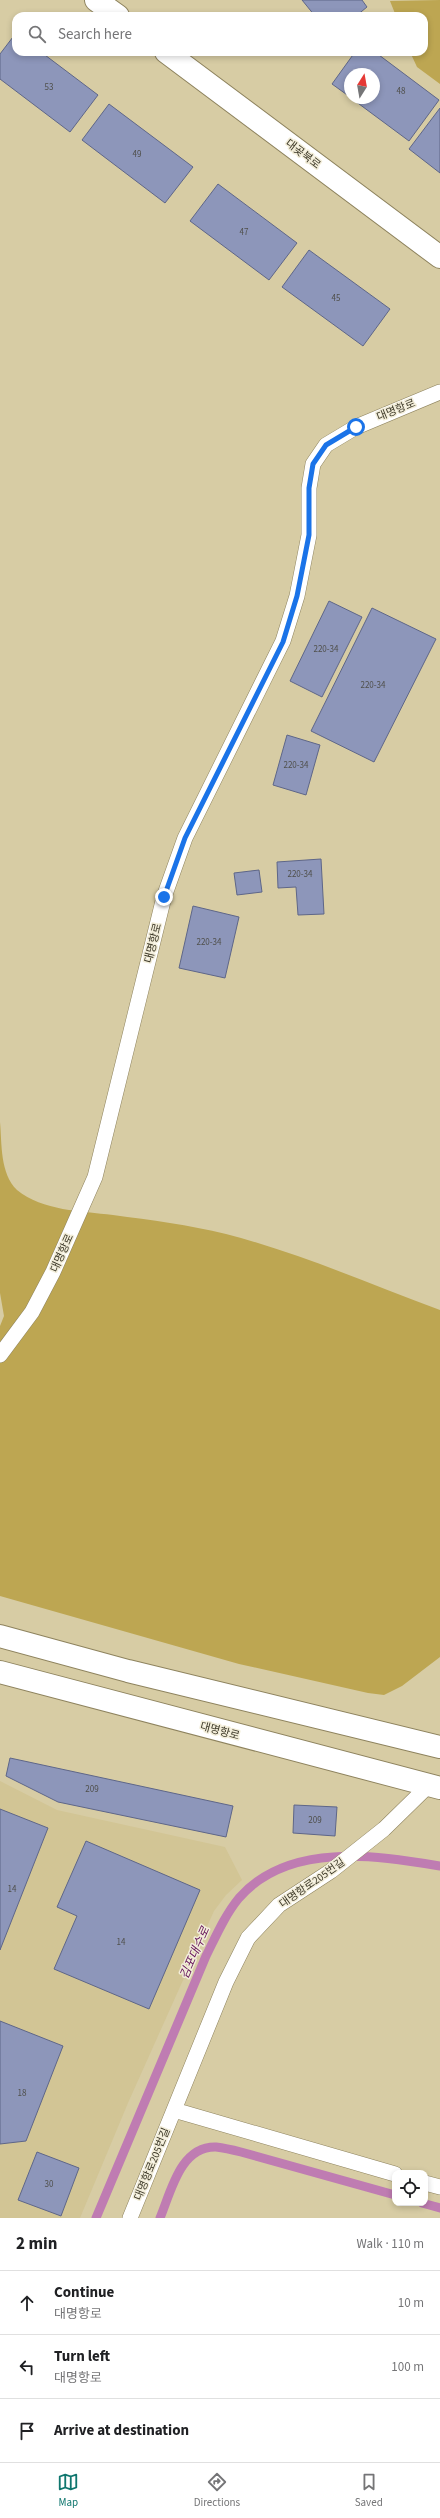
<!DOCTYPE html>
<html lang="en">
<head>
<meta charset="utf-8">
<style>
  :root { --surface:#fff; --page:#f2f2f2; --text:#202124; --muted:#757577; --line:#e0e0e0; --accent:#0f766e }
  body { margin:0; font-family:"Source Sans 3","Noto Sans KR",sans-serif; background:var(--page); color:var(--text) }
  .controls { position:absolute; right:12px; bottom:12px; display:grid; overflow:hidden; border-radius:8px; box-shadow:0 2px 6px #0003 }
  .controls button { width:36px; height:36px; display:grid; place-items:center; padding:0; border:0; border-bottom:1px solid var(--line); background:var(--surface); color:var(--text); font:20px sans-serif }
  .compass { position:absolute; left:344px; top:68px; width:36px; height:36px; border-radius:50%; background:var(--surface); box-shadow:0 2px 6px #0003; rotate:11deg }
  .stop { position:absolute; width:12px; height:12px; margin:-9px; border:3px solid #1a73e8; border-radius:50%; background:#fff }
  .stop.end { background:#1a73e8; border-color:#fff; box-shadow:0 1px 4px #0008 }
  .list { margin:0; padding:0; list-style:none }
  h2 { display:flex; justify-content:space-between; align-items:center; height:52px; margin:0; padding:0 16px; font-size:17px }
  h2 small { font-size:13px; font-weight:400; color:var(--muted) }
  .list li { display:grid; grid-template-columns:26px 1fr auto; gap:12px; align-items:center; box-sizing:border-box; height:64px; padding:0 16px; border-top:1px solid var(--line) }
  .list b { display:block; font-size:15px; white-space:nowrap }
  .list p { margin:0; font-size:13px; white-space:nowrap; color:var(--muted) }
  .list em { font-size:13px; font-style:normal; color:var(--muted) }
  .icon { flex:none; width:22px; height:22px; fill:none; stroke:currentColor; stroke-width:2; stroke-linecap:round; stroke-linejoin:round }
  .map { position:relative; flex:none; width:440px; height:2218px; overflow:hidden }
  .search { position:absolute; background:var(--surface); box-shadow:0 2px 6px #0003; left:12px; right:12px; top:12px; height:44px; display:flex; align-items:center; gap:10px; box-sizing:border-box; padding:0 14px; border-radius:12px; color:var(--muted); font-size:15px }
  .sheet { height:244px; background:var(--surface) }
  nav { display:flex; justify-content:space-around; align-items:center; box-sizing:border-box; height:56px; border-top:1px solid var(--line); background:var(--surface); font-size:11px; color:var(--muted) }
  nav a { display:grid; justify-items:center; gap:2px }
  nav .on { color:var(--accent) }
  .map>svg:first-child { display:block }
  .built { fill:#d2c595 }
  .green { fill:#bda652 }
  .lines { fill:none; stroke-linecap:round; stroke-linejoin:round }
  .stream { stroke:#bf7cb2; stroke-width:9 }
  .building { fill:#8d96ba; stroke:#5e6688 }
  .lane-casing { stroke:#8e835e; stroke-width:16 }
  .secondary-casing { stroke:#8e835e; stroke-width:24 }
  .lane { stroke:#fff; stroke-width:15 }
  .secondary { stroke:#fff; stroke-width:22 }
  .route { stroke:#1a73e8; stroke-width:5 }
  .labels { text-anchor:middle; dominant-baseline:central; stroke-width:3; stroke-linejoin:round; paint-order:stroke }
  .number-label { font-size:9px; fill:#50504c }
  .street-label { font-size:11px; fill:#3c3828; stroke:#f2edd9 }
  .water-label { font-size:12px; font-style:italic; fill:#66155b; stroke:#f2edd9 }
</style>
</head>
<body>
<div class="map">
<svg width="440" height="2218" viewBox="0 0 440 2218">
  <rect width="100%" height="100%" fill="#d7cca4"/>
  <!-- built -->
  <path class="built" d="M0,1781L57,1810L225,1847L242,1880L226,1895L214,1911L128,2103L80,2218H0Z"/>
  <!-- green -->
  <path class="green" d="M440,0V84L417,67L410,52H424V16H396L390,1Z
    M0,1122C2,1145 0,1173 17,1190C43,1211 81,1211 113,1215C151,1220 189,1225 226,1234C299,1253 370,1284 440,1310V1657L402,1686L384,1695L368,1693L239,1664L0,1596V1326L4,1316L0,1293Z"/>
  <g class="lines">
    <!-- stream -->
    <path class="stream" d="M422,2203L440,2208
      M96,2218L206,1956C216,1936 225,1915 239,1898C288,1842 375,1855 440,1866
      M160,2218C171,2192 180,2146 216,2147C224,2148 233,2150 241,2152L395,2195"/>
  </g>
  <!-- building -->
  <path class="building" d="M302,0H362L367,7L356,16H315Z
    M16,33V52H41L98,95L70,132L0,79V54Z
    M355,52H375L439,100L409,141L351,98H374V74H350V97L332,84Z
    M109,104L193,167L165,203L82,140Z
    M440,108V173L409,149Z
    M218,184L297,243L269,280L190,221Z
    M309,250L390,309L363,346L282,287Z
    M329,601L362,617L322,697L290,681Z
    M372,608L436,639L374,762L311,731Z
    M287,735L320,745L306,795L273,785Z
    M321,859L324,914L298,915L296,887L278,888L277,862Z
    M259,870L262,892L237,895L234,873Z
    M193,906L239,917L225,978L179,968Z
    M10,1758L233,1806L226,1837L58,1802L6,1776Z
    M294,1805L337,1807L335,1836L293,1833Z
    M0,1809L48,1828L0,1950Z
    M86,1841L200,1890L149,2009L54,1969L77,1916L57,1907Z
    M0,2021L63,2046L26,2141L0,2144Z
    M37,2152L79,2168L61,2216L18,2200Z"/>
  <g class="lines">
    <!-- lane casing -->
    <g class="lane-casing">
      <path id="lane" d="M0,1355L32,1312L53,1272L95,1177L164,897L185,838L283,641L297,596L309,535V488L313,464L326,445L356,427L440,392
        M174,2110L395,2174
        M425,2183L440,2187
        M130,2218L226,1982L248,1938L279,1905L331,1871L384,1829L429,1785"/>
    </g>
    <!-- secondary casing -->
    <g class="secondary-casing">
      <path id="secondary" d="M96,0L118,16
        M166,52L440,257
        M0,1636L128,1671L440,1747
        M0,1672L440,1788"/>
    </g>
    <!-- lane -->
    <use href="#lane" class="lane"/>
    <!-- secondary -->
    <use href="#secondary" class="secondary"/>
  </g>
  <g class="lines">
    <!-- route -->
    <path class="route" d="M164,897L185,838L283,642L297,596L309,535V488L313,464L326,445L356,427"/>
  </g>
  <g class="labels">
    <!-- number labels -->
    <g class="number-label">
      <text x="49" y="87">53</text>
      <text x="401" y="91">48</text>
      <text x="137" y="154">49</text>
      <text x="244" y="232">47</text>
      <text x="336" y="298">45</text>
      <text x="326" y="649">220-34</text>
      <text x="373" y="685">220-34</text>
      <text x="296" y="765">220-34</text>
      <text x="300" y="874">220-34</text>
      <text x="209" y="942">220-34</text>
      <text x="92" y="1789">209</text>
      <text x="315" y="1820">209</text>
      <text x="12" y="1889">14</text>
      <text x="121" y="1942">14</text>
      <text x="22" y="2093">18</text>
      <text x="49" y="2184">30</text>
    </g>
    <!-- street labels -->
    <g class="street-label">
      <text transform="translate(303 154) rotate(37)">대곶북로</text>
      <text transform="translate(396 410) rotate(-22)">대명항로</text>
      <text transform="translate(153 943) rotate(-76)">대명항로</text>
      <text transform="translate(62 1253) rotate(-66)">대명항로</text>
      <text transform="translate(220 1731) rotate(15)">대명항로</text>
      <text transform="translate(312 1883) rotate(-35)">대명항로205번길</text>
      <text transform="translate(152 2164) rotate(-68)">대명항로205번길</text>
    </g>
    <!-- water labels -->
    <g class="water-label">
      <text transform="translate(195 1953) rotate(-66)">김포대수로</text>
    </g>
  </g>
</svg>
<div class="controls">
<button><svg class="icon" aria-label="locate" viewBox="0 0 24 24"><circle cx="12" cy="12" r="6"/><path d="M12 2v4M12 18v4M2 12h4M18 12h4"/></svg></button>
</div>
<svg class="compass" viewBox="-18 -18 36 36"><path d="M0-13l5 13h-10z" fill="#e53935"/><path d="M0 13l5-13h-10z" fill="#757577"/></svg>
<div class="stop" style="left:356px;top:427px"></div>
<div class="stop end" style="left:164px;top:897px"></div>
<div class="search"><svg class="icon" aria-label="search" viewBox="0 0 24 24"><circle cx="10" cy="10" r="6"/><path d="M15 15l6 6"/></svg>Search here</div>
</div>
<section class="sheet">
<h2>2 min<small>Walk · 110 m</small></h2>
<ul class="list">
<li><svg class="icon" aria-label="ahead" viewBox="0 0 24 24"><path d="M12 20V5M6 11l6-6 6 6"/></svg><div><b>Continue</b><p>대명항로</p></div><em>10 m</em></li>
<li><svg class="icon" aria-label="left" viewBox="0 0 24 24"><path d="M17 20v-9H6M10 6l-5 5 5 5"/></svg><div><b>Turn left</b><p>대명항로</p></div><em>100 m</em></li>
<li><svg class="icon" aria-label="arrive" viewBox="0 0 24 24"><path d="M6 21V4h12l-3 4 3 4H6"/></svg><div><b>Arrive at destination</b></div></li>
</ul>
</section>
<nav>
<a class="on"><svg class="icon" aria-label="map" viewBox="0 0 24 24"><path d="M3 6l6-2 6 2 6-2v14l-6 2-6-2-6 2zM9 4v14M15 6v14"/></svg>Map</a>
<a><svg class="icon" aria-label="directions" viewBox="0 0 24 24"><path d="M12 3l9 9-9 9-9-9zM9 14v-3h6M13 9l2 2-2 2"/></svg>Directions</a>
<a><svg class="icon" aria-label="saved" viewBox="0 0 24 24"><path d="M7 4h10v16l-5-4-5 4z"/></svg>Saved</a>
</nav>
</body>
</html>
